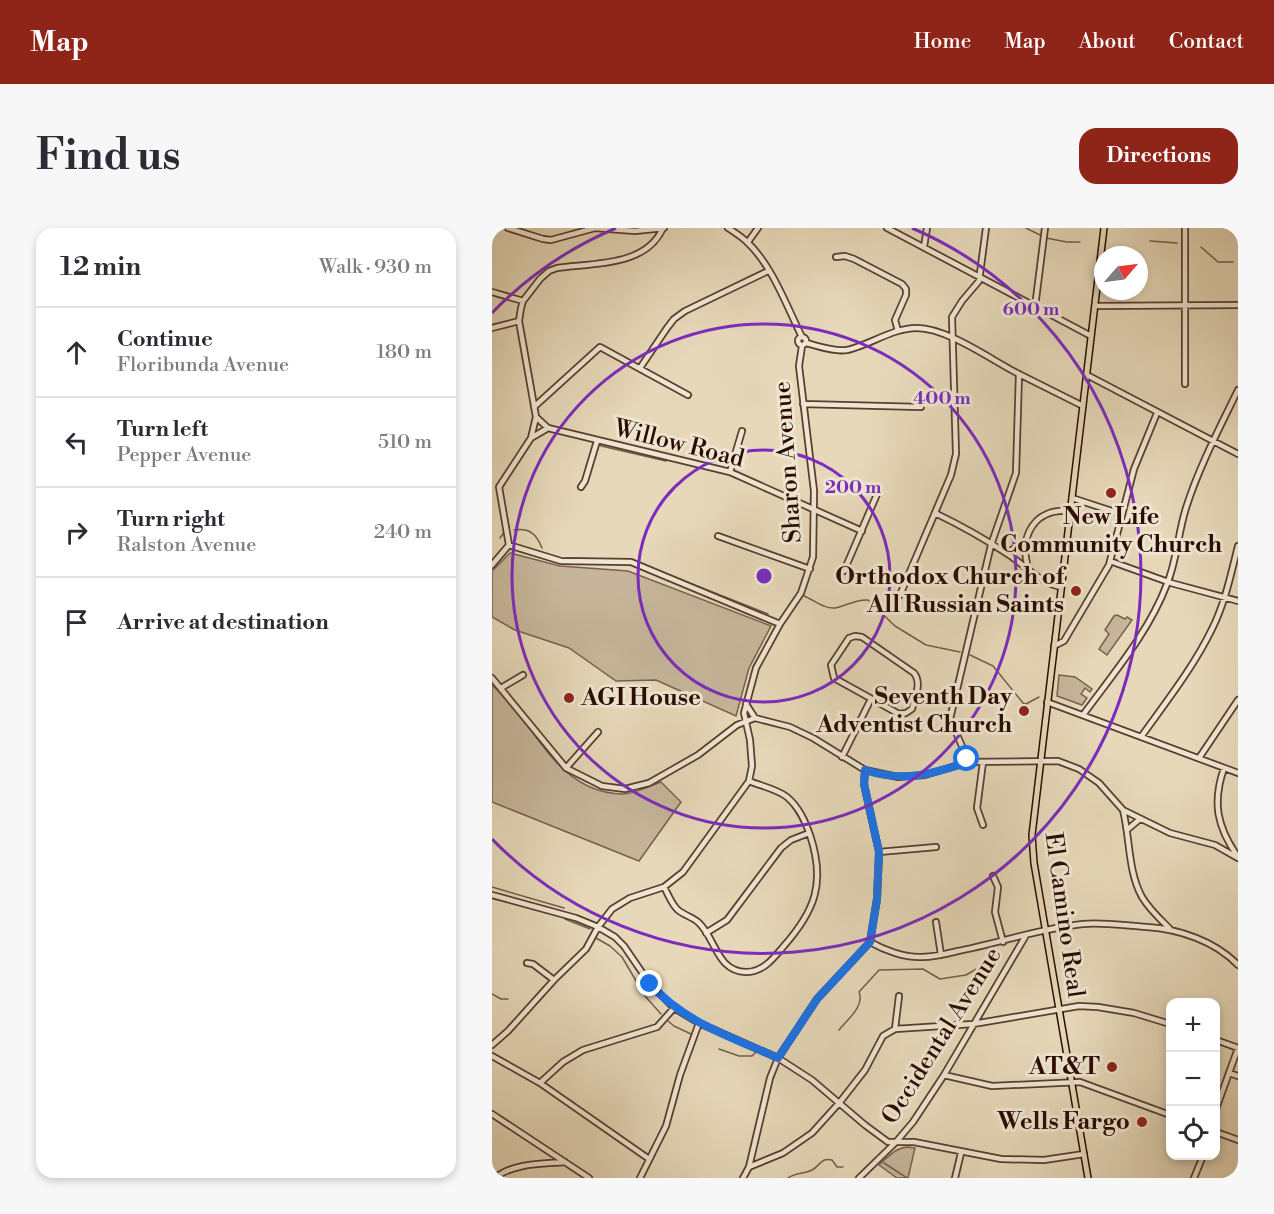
<!DOCTYPE html>
<html lang="en">
<head>
<meta charset="utf-8">
<style>
  :root { --surface:#fff; --page:#f7f7f7; --text:#2b2b33; --muted:#7c7c81; --line:#e1e1e2; --accent:#8f2418 }
  body { margin:0; font-family:"Libre Bodoni",serif; background:var(--page); color:var(--text) }
  .controls { position:absolute; right:18px; bottom:18px; display:grid; overflow:hidden; border-radius:12px; box-shadow:0 3px 9px #0003 }
  .controls button { width:54px; height:54px; display:grid; place-items:center; padding:0; border:0; border-bottom:2px solid var(--line); background:var(--surface); color:var(--text); font:30px sans-serif }
  .compass { position:absolute; left:602px; top:18px; width:54px; height:54px; border-radius:50%; background:var(--surface); box-shadow:0 3px 9px #0003; rotate:62deg }
  .stop { position:absolute; width:18px; height:18px; margin:-14px; border:4px solid #1a73e8; border-radius:50%; background:#fff }
  .stop.end { background:#1a73e8; border-color:#fff; box-shadow:0 2px 6px #0008 }
  .list { margin:0; padding:0; list-style:none }
  h2 { display:flex; justify-content:space-between; align-items:center; height:78px; margin:0; padding:0 24px; font-size:26px }
  h2 small { font-size:20px; font-weight:400; color:var(--muted) }
  .list li { display:grid; grid-template-columns:39px 1fr auto; gap:18px; align-items:center; box-sizing:border-box; height:90px; padding:0 24px; border-top:2px solid var(--line) }
  .list b { display:block; font-size:22px; white-space:nowrap }
  .list p { margin:0; font-size:20px; white-space:nowrap; color:var(--muted) }
  .list em { font-size:20px; font-style:normal; color:var(--muted) }
  .icon { flex:none; width:33px; height:33px; fill:none; stroke:currentColor; stroke-width:2; stroke-linecap:round; stroke-linejoin:round }
  .map { position:relative; flex:none; width:746px; height:950px; overflow:hidden; border-radius:18px }
  header { display:flex; align-items:center; gap:36px; box-sizing:border-box; height:84px; padding:0 30px; background:var(--accent); color:#fff }
  header strong { font-size:28px }
  nav { display:flex; gap:33px; margin-inline-start:auto; font-size:21px }
  .intro { display:flex; align-items:center; justify-content:space-between; box-sizing:border-box; height:144px; padding:0 36px }
  h1 { margin:0; font-size:42px }
  .button { padding:15px 27px; border-radius:18px; background:var(--accent); color:#fff; font-size:21px; font-weight:700 }
  main { display:flex; gap:36px; padding:0 36px }
  aside { flex:1; background:var(--surface); border-radius:18px; box-shadow:0 3px 9px #0003 }
  .map>svg:first-child { display:block }
  .green { fill:#c6b59a; stroke:#78604e; stroke-width:1.5 }
  .lines { fill:none; stroke-linecap:round; stroke-linejoin:round }
  .stream { stroke:#745c4b; stroke-width:1.5 }
  .minor-casing { stroke:#593e30; stroke-width:8 }
  .major-casing { stroke:#2a0b02; stroke-width:8 }
  .minor { stroke:#efe6d2; stroke-width:4.5 }
  .major { stroke:#e6d8b9; stroke-width:5 }
  .route { stroke:#1a73e8; stroke-width:8 }
  .ring { fill:none; stroke:#7b2cbf; stroke-width:3 }
  .poi-dot { fill:#8f2418; stroke:#efe6d2; stroke-width:2 }
  .labels { text-anchor:middle; dominant-baseline:central; stroke-width:6; stroke-linejoin:round; paint-order:stroke }
  .street-label { font-size:24px; fill:#2a0b02; stroke:#efe6d2 }
  .poi-label { font-size:24px; font-weight:bold; fill:#2a0b02; stroke:#efe6d2; text-anchor:end }
  .centre { fill:#7b2cbf; stroke:#efe6d2; stroke-width:3 }
  .ring-label { font-size:18px; text-anchor:middle; font-weight:bold; fill:#7b2cbf; stroke:#efe6d2; stroke-width:6; stroke-linejoin:round; paint-order:stroke }
</style>
</head>
<body>
<header>
<strong>Map</strong>
<nav><a>Home</a><a>Map</a><a>About</a><a>Contact</a></nav>
</header>
<div class="intro"><h1>Find us</h1><a class="button">Directions</a></div>
<main>
<aside>
<h2>12 min<small>Walk · 930 m</small></h2>
<ul class="list">
<li><svg class="icon" aria-label="ahead" viewBox="0 0 24 24"><path d="M12 20V5M6 11l6-6 6 6"/></svg><div><b>Continue</b><p>Floribunda Avenue</p></div><em>180 m</em></li>
<li><svg class="icon" aria-label="left" viewBox="0 0 24 24"><path d="M17 20v-9H6M10 6l-5 5 5 5"/></svg><div><b>Turn left</b><p>Pepper Avenue</p></div><em>510 m</em></li>
<li><svg class="icon" aria-label="right" viewBox="0 0 24 24"><path d="M7 20v-9h11M14 6l5 5-5 5"/></svg><div><b>Turn right</b><p>Ralston Avenue</p></div><em>240 m</em></li>
<li><svg class="icon" aria-label="arrive" viewBox="0 0 24 24"><path d="M6 21V4h12l-3 4 3 4H6"/></svg><div><b>Arrive at destination</b></div></li>
</ul>
</aside>
<div class="map">
<svg width="746" height="950" viewBox="0 0 746 950">
  <rect width="100%" height="100%" fill="#e6d8b9"/>
  <filter id="stains"><feTurbulence type="fractalNoise" baseFrequency=".00333" numOctaves="4"/><feColorMatrix values="0 0 0 0 .2 0 0 0 0 .09 0 0 0 0 .02 0 0 0 .5 -.17"/></filter>
  <radialGradient id="worn" r=".72"><stop offset=".6" stop-color="#630" stop-opacity="0"/><stop offset="1" stop-color="#630" stop-opacity=".3"/></radialGradient>
  <!-- green -->
  <path class="green" d="M18,325L68,338L136,343L279,398L257,440L244,488L164,452L124,453L77,420L23,402L0,389V343Z
    M625,387L633,391L635,389L640,392L615,427L607,421L617,406L613,402L622,388Z
    M567,447L583,449L600,461L598,464L593,460L589,466L595,470L590,477L565,468Z
    M0,457C44,494 62,564 130,566C142,566 158,558 169,554L189,574L147,633L0,574Z
    M415,919L423,920L416,950H405L387,937C396,929 403,920 415,919Z"/>
  <g class="lines">
    <!-- stream -->
    <path class="stream" d="M534,0L550,8
      M554,10L575,14H588
      M658,13L685,15
      M709,19L726,34H741
      M105,217L174,233
      M22,302C37,300 44,305 50,320
      M8,310L13,303
      M75,330L139,332L276,386
      M312,368C322,372 332,381 343,380C354,378 364,371 376,372L403,398L434,417L468,424
      M478,427L501,438L531,475L534,476L547,469
      M0,659L72,680
      M73,691L98,701
      M104,710L118,718L130,729L153,768L169,786
      M0,766L9,771H16
      M176,793L182,798L199,806
      M347,802C355,792 373,778 367,764L387,742L431,741L448,751L474,747L486,740
      M227,821L247,828H260L265,823
      M392,935L415,950
      M296,950C303,945 312,946 320,942C328,938 329,929 340,932L345,939H351"/>
    <!-- minor casing -->
    <g class="minor-casing">
      <path id="minor" d="M16,0L51,11L59,12L103,0L143,3L172,0
        M236,0C242,4 250,9 255,14C280,37 295,79 310,109
        M395,0L599,108
        M693,0V156
        M256,14L266,0
        M432,19L435,0
        M344,29L353,28L362,31L410,56L414,61V67L403,92L406,103
        M0,64L31,73
        M603,78L746,77
        M543,79L553,0
        M0,100L27,93
        M306 113a4 4 0 1 1 8 0a4 4 0 1 1-8 0Z
        M314,115C326,118 342,124 355,122C378,117 400,100 425,100C455,100 498,131 525,145C547,156 569,167 591,178
        M148,140L175,100L182,91L193,83L276,43
        M595,147L746,226
        M311,176L429,179
        M42,179L108,119L196,167
        M44,189L56,200L238,244L370,303
        M39,210L56,200
        M238,244L250,203
        M89,259L93,253L105,213
        M580,270L629,286
        M443,285C468,297 493,311 517,327C535,339 548,355 569,359
        M226,308L318,341
        M17,317L69,333L139,334L288,396
        M514,325L532,315
        M618,333L679,355L746,373
        M0,337L17,317L7,259L39,210L44,189L27,93L29,80L31,73L48,51L57,43L65,40C100,35 154,39 171,0
        M536,340C527,308 542,280 578,283
        M352,343L386,264
        M408,367L459,247L464,226L460,89L470,73L487,53L494,0
        M363,408L370,409L422,445C430,455 423,469 420,481L414,485L407,486L342,450L339,437L357,410Z
        M562,418L572,413L617,337L642,241L665,185
        M0,450L74,540L110,558L133,561L157,555L206,527L245,497L263,490L298,499L321,510L373,542L406,549L433,547L477,534L566,533L587,541L607,555L631,582L678,605L723,617L746,630
        M9,460L31,447
        M555,474L746,545
        M254,476L263,490
        M591,487C621,446 657,404 675,356C685,332 686,305 694,280C707,239 727,201 746,162
        M649,509C674,474 701,440 720,401C733,375 739,346 746,318
        M350,529L379,471
        M707,530L746,472
        M477,534L458,491L499,317L524,245L527,146
        M491,534L485,580L491,597
        M74,540L106,504
        M732,540C720,575 725,599 746,629
        M631,582C638,610 636,644 650,669C657,681 668,691 678,701
        M636,601L648,591
        M387,624L444,619
        M501,648L506,659L503,684L511,714
        M172,659C176,666 180,677 186,682C192,687 200,689 206,694C224,710 224,743 254,744C271,744 281,731 291,719C323,683 334,655 318,607C313,593 307,579 295,569C285,561 269,558 257,553
        M0,667L84,690L106,699L123,709L132,718L158,756L182,780L207,795L286,830L320,852L373,897L396,914H422L509,931L552,932L592,926
        M444,694L449,727
        M214,705L235,692L289,620L299,612L317,605
        M378,714C392,722 413,730 430,729C442,729 454,726 466,723C507,715 549,700 591,696C612,694 634,698 655,699C687,701 723,713 746,737
        M35,735L41,736L62,752
        M403,801L481,796L587,778L606,779L642,785L678,796
        M724,812L746,820
        M0,817L16,803L62,752L94,721L106,699L120,681L138,670L172,659L191,644L257,553L260,538L258,512L252,485L264,440L288,396L309,365L321,329L322,263L307,138L310,118
        M0,828L48,855L157,931
        M737,845L746,848
        M452,847L500,858L588,854L678,887
        M48,855L71,834L91,822L165,799L182,780
        M724,881L746,820
        M0,886L97,950
        M724,904L746,912
        M257,939L291,925L320,905L348,874L373,842L391,808L403,801L407,768
        M3,950C21,935 50,936 73,934
        M148,950L174,898L188,847L207,795
        M251,950L257,939L278,850L286,830L325,771L378,714L385,671L387,624L372,556L373,542
        M367,950L404,914L421,894L452,847L533,709
        M463,950L469,925
        M702,950L711,928"/>
    </g>
    <!-- major casing -->
    <g class="major-casing">
      <path id="major" d="M596,950L542,635L540,607L612,0"/>
    </g>
    <!-- minor -->
    <use href="#minor" class="minor"/>
    <!-- major -->
    <use href="#major" class="major"/>
  </g>
  <g class="lines">
    <!-- route -->
    <path class="route" d="M158,756C193,795 240,809 286,830L325,771L378,714L385,671L387,624L372,556L373,542C412,555 439,546 477,534L475,531"/>
  </g>
  <!-- distance rings -->
  <g class="ring">
    <circle cx="272" cy="348" r="126"/>
    <circle cx="272" cy="348" r="252"/>
    <path d="M0 85A378 378 0 0 1 124 0M420 0A378 378 0 1 1 0 611"/>
  </g>
  <!-- markers -->
  <g class="poi-dot">
    <circle cx="619" cy="265" r="6"/>
    <circle cx="584" cy="363" r="6"/>
    <circle cx="77" cy="470" r="6"/>
    <circle cx="532" cy="483" r="6"/>
    <circle cx="620" cy="839" r="6"/>
    <circle cx="650" cy="894" r="6"/>
  </g>
  <g class="labels">
    <!-- street labels -->
    <g class="street-label">
      <text transform="translate(187 216) rotate(14)">Willow Road</text>
      <text transform="translate(296 234) rotate(-94)">Sharon Avenue</text>
      <text transform="translate(572 687) rotate(82)">El Camino Real</text>
      <text transform="translate(450 808) rotate(-58)">Occidental Avenue</text>
    </g>
    <!-- poi labels -->
    <g class="poi-label">
      <text x="619" y="289" text-anchor="middle">New Life<tspan x="619" dy="28">Community Church</tspan></text>
      <text x="572" y="349">Orthodox Church of<tspan x="572" dy="28">All Russian Saints</tspan></text>
      <text x="520" y="469">Seventh Day<tspan x="520" dy="28">Adventist Church</tspan></text>
      <text x="89" y="470" text-anchor="start">AGI House</text>
      <text x="608" y="839">AT&amp;T</text>
      <text x="638" y="894">Wells Fargo</text>
    </g>
  </g>
  <circle cx="272" cy="348" r="9" class="centre"/>
  <g class="ring-label">
    <text x="539" y="87">600 m</text>
    <text x="450" y="176">400 m</text>
    <text x="361" y="265">200 m</text>
  </g>
  <rect width="100%" height="100%" filter="url(#stains)"/>
  <rect width="100%" height="100%" fill="url(#worn)"/>
</svg>
<div class="controls">
<button>+</button>
<button>−</button>
<button><svg class="icon" aria-label="locate" viewBox="0 0 24 24"><circle cx="12" cy="12" r="6"/><path d="M12 2v4M12 18v4M2 12h4M18 12h4"/></svg></button>
</div>
<svg class="compass" viewBox="-18 -18 36 36"><path d="M0-13l5 13h-10z" fill="#e53935"/><path d="M0 13l5-13h-10z" fill="#7c7c81"/></svg>
<div class="stop" style="left:475px;top:531px"></div>
<div class="stop end" style="left:158px;top:756px"></div>
</div>
</main>
</body>
</html>
